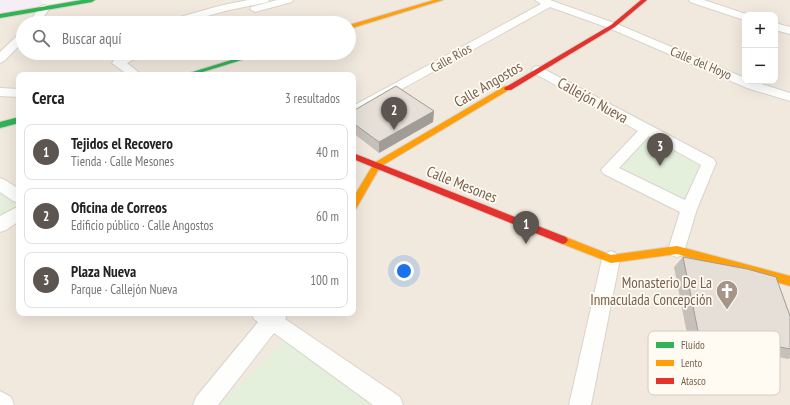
<!DOCTYPE html>
<html lang="es">
<head>
<meta charset="utf-8">
<style>
  :root { --surface:#fff; --page:#f6f6f6; --text:#222; --muted:#767676; --line:#e0e0e0; --accent:#5d554f }
  body { margin:0; font-family:"PT Sans Narrow",sans-serif; background:var(--page); color:var(--text) }
  .controls { position:absolute; right:12px; top:12px; display:grid; overflow:hidden; border-radius:8px; box-shadow:0 4px 16px #0002 }
  .controls button { width:36px; height:36px; display:grid; place-items:center; padding:0; border:0; border-bottom:1px solid var(--line); background:var(--surface); color:var(--text); font:20px sans-serif }
  .you { position:absolute; left:404px; top:271px; width:14px; height:14px; margin:-10px; border:3px solid #fff; border-radius:50%; background:#1a73e8; box-shadow:0 0 0 6px #1a73e833 }
  .badge { display:grid; place-items:center; width:26px; height:26px; border-radius:50%; background:var(--accent); color:#fff; font-size:13px; font-weight:700 }
  .pin { position:absolute; translate:-50% -33px; filter:drop-shadow(0 1px 2px #0008) }
  .pin::after { content:''; position:absolute; top:21px; width:14px; height:12px; background:inherit; clip-path:polygon(0 0,100% 0,50% 100%) }
  .list { margin:0; padding:0; list-style:none }
  h2 { display:flex; justify-content:space-between; align-items:center; height:52px; margin:0; padding:0 16px; font-size:17px }
  h2 small { font-size:13px; font-weight:400; color:var(--muted) }
  .list li { display:grid; grid-template-columns:26px 1fr auto; gap:12px; align-items:center; box-sizing:border-box; height:56px; margin:0 8px 8px; padding:0 8px; border:1px solid var(--line); border-radius:8px }
  .list b { display:block; font-size:15px; white-space:nowrap }
  .list p { margin:0; font-size:13px; white-space:nowrap; color:var(--muted) }
  .list em { font-size:13px; font-style:normal; color:var(--muted) }
  .icon { flex:none; width:22px; height:22px; fill:none; stroke:currentColor; stroke-width:2; stroke-linecap:round; stroke-linejoin:round }
  .map { position:relative; flex:none; width:790px; height:405px; overflow:hidden }
  .search { position:absolute; background:var(--surface); box-shadow:0 4px 16px #0002; left:16px; top:16px; width:340px; height:44px; display:flex; align-items:center; gap:10px; box-sizing:border-box; padding:0 14px; border-radius:22px; color:var(--muted); font-size:15px }
  .panel { position:absolute; background:var(--surface); box-shadow:0 4px 16px #0002; left:16px; top:72px; width:340px; height:244px; border-radius:8px }
  .map>svg:first-child { display:block }
  .residential { fill:#f1e9de; fill-rule:evenodd }
  .education { fill:#f6eef5 }
  .green { fill:#e4f0db }
  .lines { fill:none; stroke-linecap:round; stroke-linejoin:round }
  .street-casing { stroke:#d8d3cd; stroke-width:2 }
  .fast-casing { stroke:#d8d3cd; stroke-width:2 }
  .slow-casing { stroke:#d8d3cd; stroke-width:2 }
  .jam-casing { stroke:#d8d3cd; stroke-width:2 }
  .street { fill:#fefefd; fill-rule:evenodd }
  .fast { fill:#30b455; fill-rule:evenodd }
  .slow { fill:#ff9f0a; fill-rule:evenodd }
  .jam { fill:#e5322d; fill-rule:evenodd }
  .wall { fill:#c5c0b9 }
  .shaded-wall { fill:#a09c96 }
  .building { fill:#e5dfd7; stroke:#a09c96 }
  .labels { text-anchor:middle; dominant-baseline:central; stroke-width:3.5; stroke-linejoin:round; paint-order:stroke }
  .far-street-label { font-size:13px; fill:#78604e; stroke:#fffbf2 }
  .street-label { font-size:15px; fill:#78604e; stroke:#fffbf2 }
  .poi-label { font-size:15px; fill:#78604e; stroke:#fffbf2; text-anchor:end }
  .key { fill:#fffbf2; stroke:#d6ccc1; stroke-width:1 }
  .key-label { font-size:11px; fill:#78604e }
</style>
</head>
<body>
<div class="map">
<svg width="790" height="405" viewBox="0 0 790 405">
  <rect width="100%" height="100%" fill="#f8f6f0"/>
  <!-- residential -->
  <path class="residential" d="M93,0H790V405H0V17ZM745,15H775V81H745ZM23,23H349V53H23ZM19,75H353V313H19Z"/>
  <!-- education -->
  <path class="education" d="M0,0H42L43,7L0,15Z"/>
  <!-- green -->
  <path class="green" d="M647,130L709,163L689,209L609,170Z
    M0,184L19,197V212L0,225Z
    M284,340L383,405H220Z"/>
  <g class="lines">
    <!-- street casing -->
    <g class="street-casing">
      <path id="street" d="M248,0H269L268,2L225,11L182,23H165L166,21L219,6Z
        M277,0H293L292,2L255,12L250,9L251,7Z
        M535,0H550L617,24L745,78V81H752L790,93V101L747,88L609,28L550,7L353,116V106L541,4Z
        M689,0H704L749,15H745V20L741,19L690,2Z
        M45,5L50,8L39,23H28L41,6Z
        M775,23L790,27V34L775,30Z
        M23,33V42L4,61L0,63V52L19,34Z
        M129,53H144L142,55L127,63L142,75H128L112,63L114,60Z
        M538,66L714,159L716,163L697,209L683,255L677,257L671,255L668,250L680,212L604,174L601,170L638,131L534,73L532,70L534,67ZM649,136L701,165L685,200L619,168Z
        M0,88L19,89V97L0,96Z
        M0,178L5,180L19,189V203L13,201L0,192Z
        M19,206V221L6,230L0,232V216Z
        M611,251L617,254L620,259L591,405H569L602,259L605,254Z
        M251,313H288L285,319L400,397L403,405H373L274,333L218,405H193L196,397L258,322L254,319Z
        M0,391L11,397L14,405H0Z"/>
    </g>
    <!-- fast casing -->
    <g class="fast-casing">
      <path id="fast" d="M82,0H95L92,2L0,18V14Z
        M254,53H264L193,75H183Z
        M19,117V123L0,128V122Z"/>
    </g>
    <!-- slow casing -->
    <g class="slow-casing">
      <path id="slow" d="M434,0H443L349,29V25Z
        M505,86H511L512,88L380,167L356,209L353,210V198L374,163Z
        M563,236L611,255L677,246L790,276V286L677,254L611,263L560,243L558,240L560,237Z"/>
    </g>
    <!-- jam casing -->
    <g class="jam-casing">
      <path id="jam" d="M641,0H647L615,27L511,90H505L504,88L611,25Z
        M353,153L566,237L568,240L566,243L563,244L560,243L353,159Z"/>
    </g>
    <!-- street -->
    <use href="#street" class="street"/>
    <!-- fast -->
    <use href="#fast" class="fast"/>
    <!-- slow -->
    <use href="#slow" class="slow"/>
    <!-- jam -->
    <use href="#jam" class="jam"/>
  </g>
  <!-- wall -->
  <path class="wall" d="M353,111H434L433,122L379,153L353,133Z
    M683,257L790,316V358L788,359L688,339L674,267Z"/>
  <!-- shaded-wall -->
  <path class="shaded-wall" d="M434,111L433,122L379,153V142Z"/>
  <!-- building -->
  <path class="building" d="M396,86L434,111L379,142L353,123V111Z
    M683,257L747,269L776,277L790,316V349L698,331Z"/>
  <!-- icons -->
  <defs>
    <g id="church-pin" transform="scale(1.15)"><path d="M0 17L-7.5 6A9.5 9.5 0 1 1 7.5 6Z" fill="#a59487" stroke="#fffbf2"/><path d="M-1.2-6h2.4v3.5h3.3v2.4h-3.3V6h-2.4V-.1h-3.3v-2.4h3.3Z" fill="#fff"/></g>
  </defs>
  <g fill-rule="evenodd">
    <use href="#church-pin" x="727" y="291"/>
  </g>
  <g class="labels">
    <!-- far-street labels -->
    <g class="far-street-label">
      <text transform="translate(451 58) rotate(-29)">Calle Ríos</text>
      <text transform="translate(701 63) rotate(23)">Calle del Hoyo</text>
    </g>
    <!-- street labels -->
    <g class="street-label">
      <text transform="translate(488 84) rotate(-30)">Calle Angostos</text>
      <text transform="translate(593 100) rotate(29)">Callejón Nueva</text>
      <text transform="translate(462 184) rotate(22)">Calle Mesones</text>
    </g>
    <!-- poi labels -->
    <g class="poi-label">
      <text x="712" y="282">Monasterio De La<tspan x="712" dy="17">Inmaculada Concepción</tspan></text>
    </g>
  </g>
  <!-- legend -->
  <rect x="648" y="331" width="132" height="64" rx="6" class="key"/>
  <rect x="656" y="342" width="18" height="6" fill="#30b455"/>
  <rect x="656" y="360" width="18" height="6" fill="#ff9f0a"/>
  <rect x="656" y="378" width="18" height="6" fill="#e5322d"/>
  <g class="key-label">
    <text x="681" y="349">Fluido</text>
    <text x="681" y="367">Lento</text>
    <text x="681" y="385">Atasco</text>
  </g>
</svg>
<div class="controls">
<button>+</button>
<button>−</button>
</div>
<div class="you"></div>
<div class="pin badge" style="left:526px;top:244px">1</div>
<div class="pin badge" style="left:394px;top:130px">2</div>
<div class="pin badge" style="left:660px;top:166px">3</div>
<div class="search"><svg class="icon" aria-label="search" viewBox="0 0 24 24"><circle cx="10" cy="10" r="6"/><path d="M15 15l6 6"/></svg>Buscar aquí</div>
<section class="panel">
<h2>Cerca<small>3 resultados</small></h2>
<ul class="list">
<li><span class="badge">1</span><div><b>Tejidos el Recovero</b><p>Tienda · Calle Mesones</p></div><em>40 m</em></li>
<li><span class="badge">2</span><div><b>Oficina de Correos</b><p>Edificio público · Calle Angostos</p></div><em>60 m</em></li>
<li><span class="badge">3</span><div><b>Plaza Nueva</b><p>Parque · Callejón Nueva</p></div><em>100 m</em></li>
</ul>
</section>
</div>
</body>
</html>
